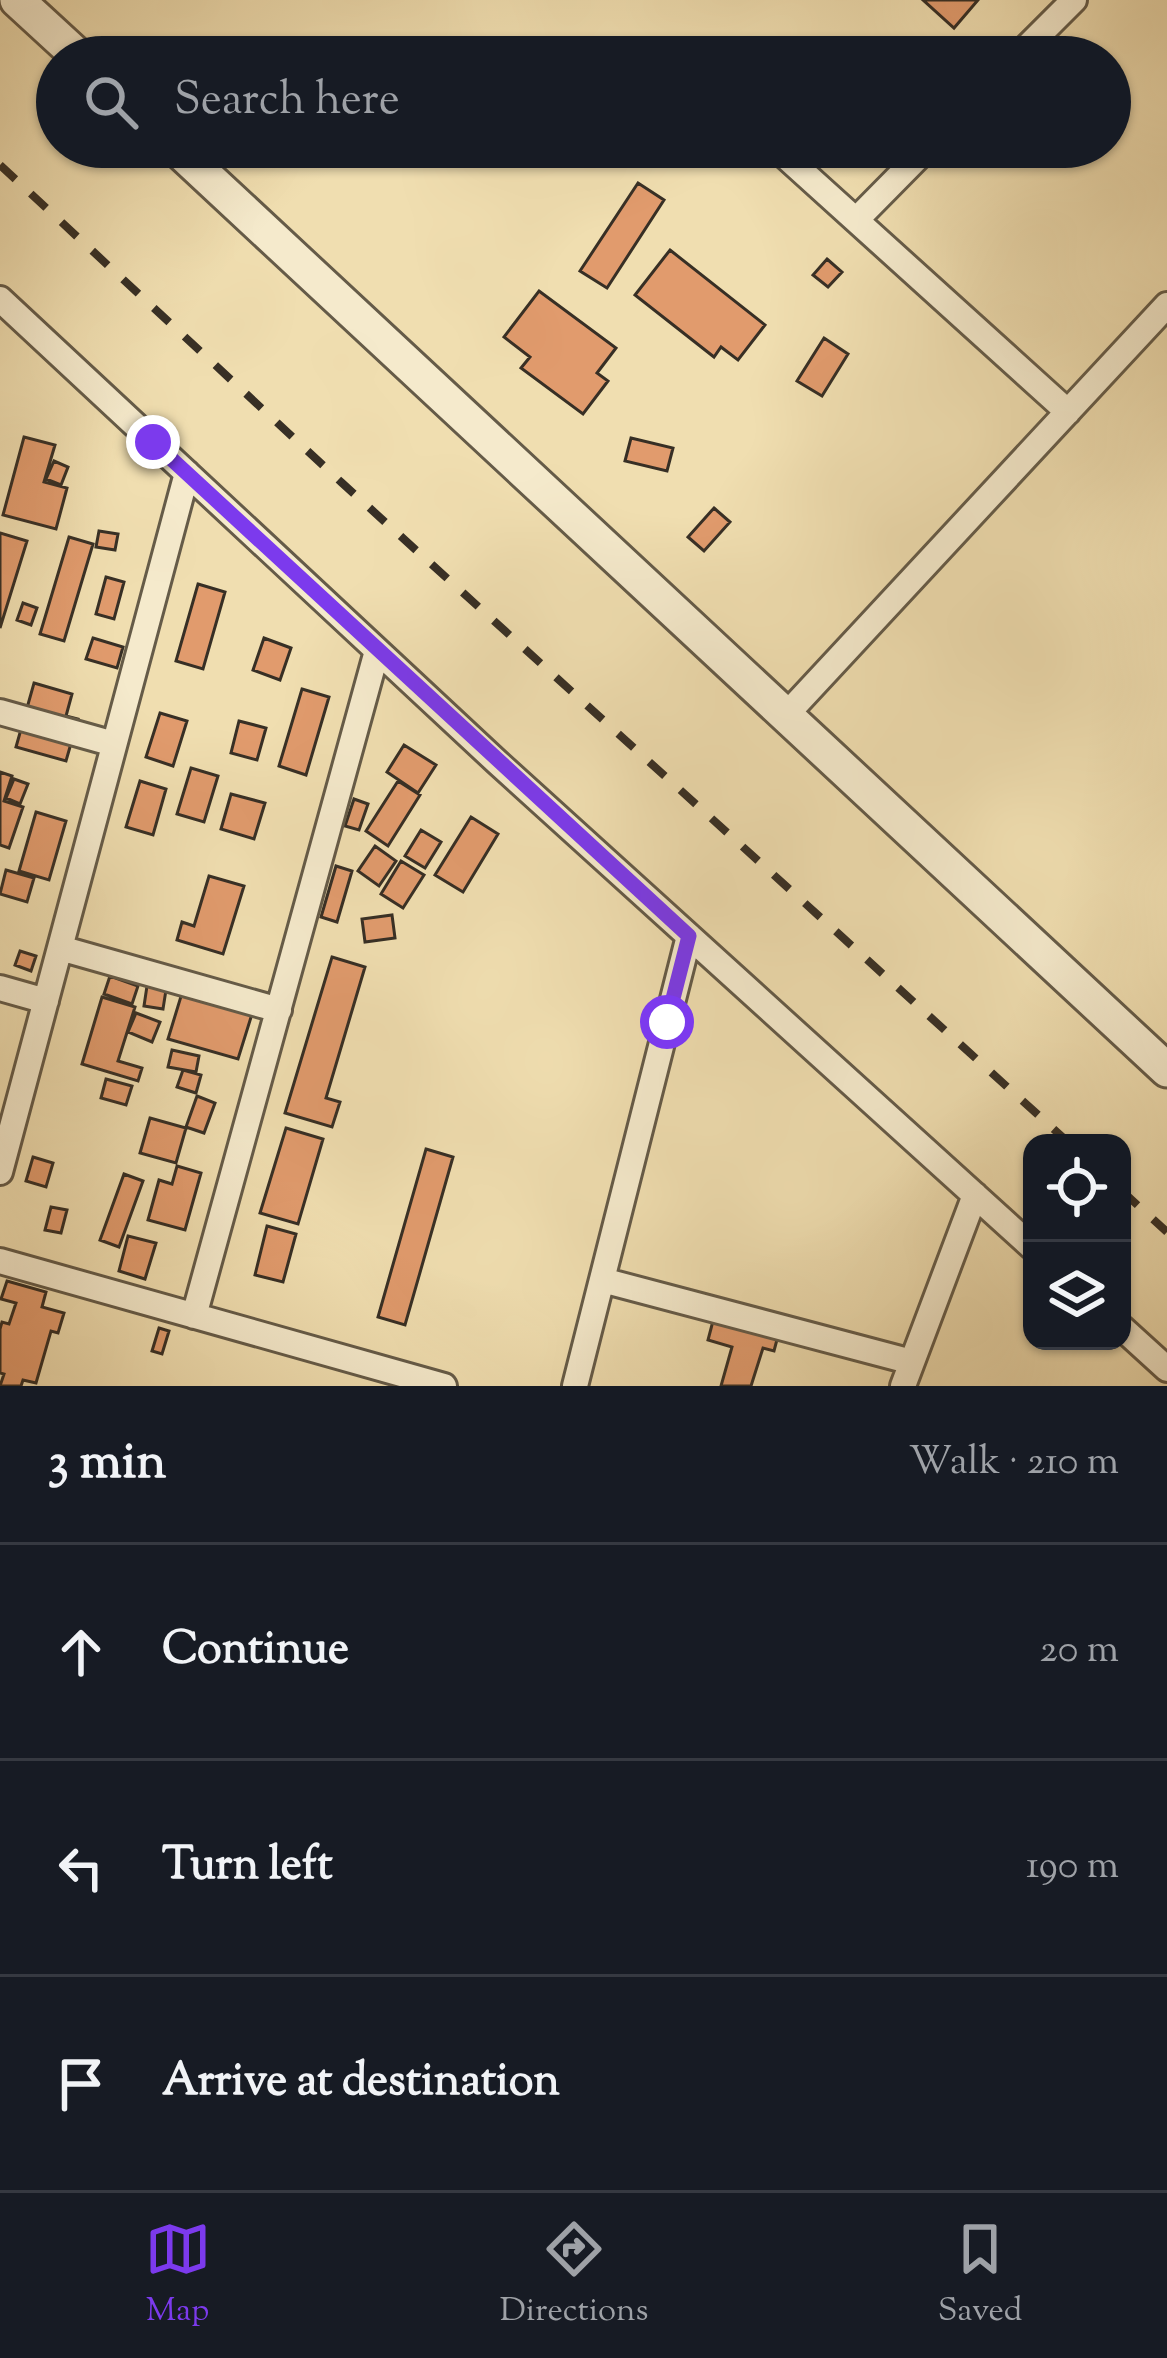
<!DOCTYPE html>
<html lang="en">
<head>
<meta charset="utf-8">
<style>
  :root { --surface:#171b24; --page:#20242c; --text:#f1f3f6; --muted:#9ea1a6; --line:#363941; --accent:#7c3aed }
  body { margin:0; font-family:"Sorts Mill Goudy",serif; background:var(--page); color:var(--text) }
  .controls { position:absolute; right:36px; bottom:36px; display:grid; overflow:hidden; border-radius:24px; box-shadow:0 3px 9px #0004 }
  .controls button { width:108px; height:108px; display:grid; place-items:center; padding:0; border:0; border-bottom:3px solid var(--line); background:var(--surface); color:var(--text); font:60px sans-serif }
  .stop { position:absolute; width:36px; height:36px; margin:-27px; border:9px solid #7c3aed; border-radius:50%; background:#fff }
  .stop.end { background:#7c3aed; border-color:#fff; box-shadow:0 3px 12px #0008 }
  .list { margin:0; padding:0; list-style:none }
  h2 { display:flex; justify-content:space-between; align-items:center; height:156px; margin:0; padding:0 48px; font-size:51px }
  h2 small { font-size:39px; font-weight:400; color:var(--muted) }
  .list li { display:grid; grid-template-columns:78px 1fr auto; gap:36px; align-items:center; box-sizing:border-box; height:216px; padding:0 48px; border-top:3px solid var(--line) }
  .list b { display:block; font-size:45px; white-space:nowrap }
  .list em { font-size:39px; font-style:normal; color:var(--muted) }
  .icon { flex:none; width:66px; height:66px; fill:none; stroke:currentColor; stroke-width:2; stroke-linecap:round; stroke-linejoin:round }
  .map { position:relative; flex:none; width:1167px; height:1386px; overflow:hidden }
  .search { position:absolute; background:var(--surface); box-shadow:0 3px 9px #0004; left:36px; right:36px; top:36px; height:132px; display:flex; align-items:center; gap:30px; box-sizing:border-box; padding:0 42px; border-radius:66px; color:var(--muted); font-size:45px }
  .sheet { height:804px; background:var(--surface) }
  nav { display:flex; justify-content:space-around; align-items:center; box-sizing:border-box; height:168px; border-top:3px solid var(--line); background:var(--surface); font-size:33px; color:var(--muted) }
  nav a { display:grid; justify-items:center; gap:6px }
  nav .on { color:var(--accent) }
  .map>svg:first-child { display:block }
  .building { fill:#e19b6d; stroke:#372f25; stroke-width:3 }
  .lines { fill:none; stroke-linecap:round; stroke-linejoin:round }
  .minor-casing { stroke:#655b48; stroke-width:30 }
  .tertiary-casing { stroke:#655b48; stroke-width:39 }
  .minor { stroke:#f5eacc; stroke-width:24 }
  .tertiary { stroke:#f5eacc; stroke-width:33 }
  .rail { stroke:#372f25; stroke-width:8; stroke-dasharray:21 21; stroke-linecap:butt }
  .route { stroke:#7c3aed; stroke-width:15 }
</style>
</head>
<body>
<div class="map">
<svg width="1167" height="1386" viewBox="0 0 1167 1386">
  <rect width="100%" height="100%" fill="#f0deb0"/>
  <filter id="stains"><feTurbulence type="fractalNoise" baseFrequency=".00167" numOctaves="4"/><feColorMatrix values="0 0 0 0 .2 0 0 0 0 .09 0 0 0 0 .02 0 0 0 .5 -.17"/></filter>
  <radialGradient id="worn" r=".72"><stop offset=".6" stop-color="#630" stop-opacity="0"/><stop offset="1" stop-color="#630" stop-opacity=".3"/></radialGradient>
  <!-- building -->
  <path class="building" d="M923,0H978L954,28Z
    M638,183L664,200L607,288L580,271Z
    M670,250L765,325L738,360L721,347L714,357L635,295Z
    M827,259L842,272L828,287L813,275Z
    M539,291L616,348L597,373L608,381L583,414L521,368L530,357L504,337Z
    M824,338L848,354L822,396L797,381Z
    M24,437L55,445L44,482L67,488L56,529L3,515Z
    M631,438L673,448L667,471L625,461Z
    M54,461L68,467L61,485L46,479Z
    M714,508L730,522L704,551L688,537Z
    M99,531L118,534L115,550L96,547Z
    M0,533L27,541L0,628Z
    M69,537L93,544L64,641L40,634Z
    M106,577L124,582L114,619L96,614Z
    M198,584L225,592L203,669L176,661Z
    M23,603L37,608L31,625L17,620Z
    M93,638L123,647L117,668L86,659Z
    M264,638L291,648L280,680L253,670Z
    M34,683L72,694L66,716L78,719L66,761L16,747Z
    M302,689L329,697L306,775L279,766Z
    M160,713L187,721L173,766L146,757Z
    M239,721L266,728L257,760L231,753Z
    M404,745L436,765L418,793L387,772Z
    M191,768L218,776L204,822L177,814Z
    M0,772L12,776L4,801L23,807L9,848L0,845Z
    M14,779L28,784L20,804L6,798Z
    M140,781L166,789L153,835L126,827Z
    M398,781L420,795L388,846L366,831Z
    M231,794L265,803L254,839L221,829Z
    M354,799L368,804L359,830L345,826Z
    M36,812L66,821L49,880L19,871Z
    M471,817L498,834L463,892L435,875Z
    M421,830L441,842L425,868L405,856Z
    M375,846L396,861L379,886L358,871Z
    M401,861L424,875L403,908L381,894Z
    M336,866L352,871L337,922L321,917Z
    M6,870L34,878L27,902L0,894Z
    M209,876L244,886L223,954L177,940L182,922L194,926Z
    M392,915L395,938L365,942L362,919Z
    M20,951L36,956L31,971L15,965Z
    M332,957L365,967L326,1098L340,1102L332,1127L285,1113Z
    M110,976L138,986L132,1004L104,994Z
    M147,986L166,990L163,1009L144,1006Z
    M182,993L252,1014L238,1059L168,1039Z
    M102,997L135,1007L118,1061L142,1068L138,1081L82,1064Z
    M136,1013L160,1022L152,1042L128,1032Z
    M172,1050L199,1056L196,1072L168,1067Z
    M183,1070L201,1075L196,1093L177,1087Z
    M106,1079L132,1086L126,1105L101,1098Z
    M197,1096L215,1103L204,1133L186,1127Z
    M150,1118L186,1128L176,1163L140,1153Z
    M286,1128L323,1139L298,1224L260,1213Z
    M426,1149L453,1157L405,1325L378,1317Z
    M33,1157L53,1163L46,1187L26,1181Z
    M177,1166L201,1173L185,1230L148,1220L159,1180L172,1184Z
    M124,1174L143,1181L119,1247L100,1240Z
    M51,1207L67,1210L61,1233L45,1230Z
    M267,1226L296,1234L283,1282L255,1275Z
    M128,1236L156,1243L145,1279L119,1271Z
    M7,1281L46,1292L42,1307L64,1313L58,1333L51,1331L36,1383L23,1380L21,1386H0L4,1374L0,1373V1329L2,1322L9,1324L16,1303L1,1299Z
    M714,1317L779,1332L774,1351L763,1348L751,1386H721L732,1347L708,1340Z
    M159,1328L169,1331L162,1354L152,1351Z"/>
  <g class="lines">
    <!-- minor casing -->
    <g class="minor-casing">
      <path id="minor" d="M669,52L675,57
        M1017,57L1074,0
        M775,147L1068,412
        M856,220L928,147
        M0,299L497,762L1032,1247
        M0,712L114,744
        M786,715L1167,305
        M60,948L279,1010
        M0,988L46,1001
        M0,1172L187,473
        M0,1261L444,1386
        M602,1280L912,1362
        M194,1316L377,651
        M1122,1328L1167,1369
        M575,1386L689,936
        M903,1386L975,1195"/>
    </g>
    <!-- tertiary casing -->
    <g class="tertiary-casing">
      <path id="tertiary" d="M17,0L79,57
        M175,147L1167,1070"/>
    </g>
    <!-- minor -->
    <use href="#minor" class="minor"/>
    <!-- tertiary -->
    <use href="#tertiary" class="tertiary"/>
    <!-- rail -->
    <path class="rail" d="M0,165L341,482L1069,1143
      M1122,1191L1167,1232"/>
  </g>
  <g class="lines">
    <!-- route -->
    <path class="route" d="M153,442L689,936L667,1022"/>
  </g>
  <rect width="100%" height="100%" filter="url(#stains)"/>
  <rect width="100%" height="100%" fill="url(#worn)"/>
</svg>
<div class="controls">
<button><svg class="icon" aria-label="locate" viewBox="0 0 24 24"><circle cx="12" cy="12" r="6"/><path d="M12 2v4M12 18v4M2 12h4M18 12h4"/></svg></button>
<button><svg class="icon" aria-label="layers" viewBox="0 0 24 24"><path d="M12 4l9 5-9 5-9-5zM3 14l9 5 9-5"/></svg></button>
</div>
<div class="stop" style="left:667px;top:1022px"></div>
<div class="stop end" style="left:153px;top:442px"></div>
<div class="search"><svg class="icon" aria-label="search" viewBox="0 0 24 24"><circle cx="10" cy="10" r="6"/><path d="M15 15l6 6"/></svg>Search here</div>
</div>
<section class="sheet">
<h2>3 min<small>Walk · 210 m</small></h2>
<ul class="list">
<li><svg class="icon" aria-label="ahead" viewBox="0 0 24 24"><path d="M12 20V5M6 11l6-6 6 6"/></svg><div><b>Continue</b></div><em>20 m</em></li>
<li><svg class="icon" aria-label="left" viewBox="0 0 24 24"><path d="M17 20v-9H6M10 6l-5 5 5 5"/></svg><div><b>Turn left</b></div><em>190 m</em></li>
<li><svg class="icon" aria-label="arrive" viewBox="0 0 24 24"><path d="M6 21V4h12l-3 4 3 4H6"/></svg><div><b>Arrive at destination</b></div></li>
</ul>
</section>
<nav>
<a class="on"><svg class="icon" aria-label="map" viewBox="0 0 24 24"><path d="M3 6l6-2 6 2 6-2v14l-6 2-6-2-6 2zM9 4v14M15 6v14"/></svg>Map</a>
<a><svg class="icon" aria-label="directions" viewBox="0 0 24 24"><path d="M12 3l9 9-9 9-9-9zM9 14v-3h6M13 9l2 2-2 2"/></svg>Directions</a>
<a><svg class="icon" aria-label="saved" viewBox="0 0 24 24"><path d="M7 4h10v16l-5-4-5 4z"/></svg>Saved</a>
</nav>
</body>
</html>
